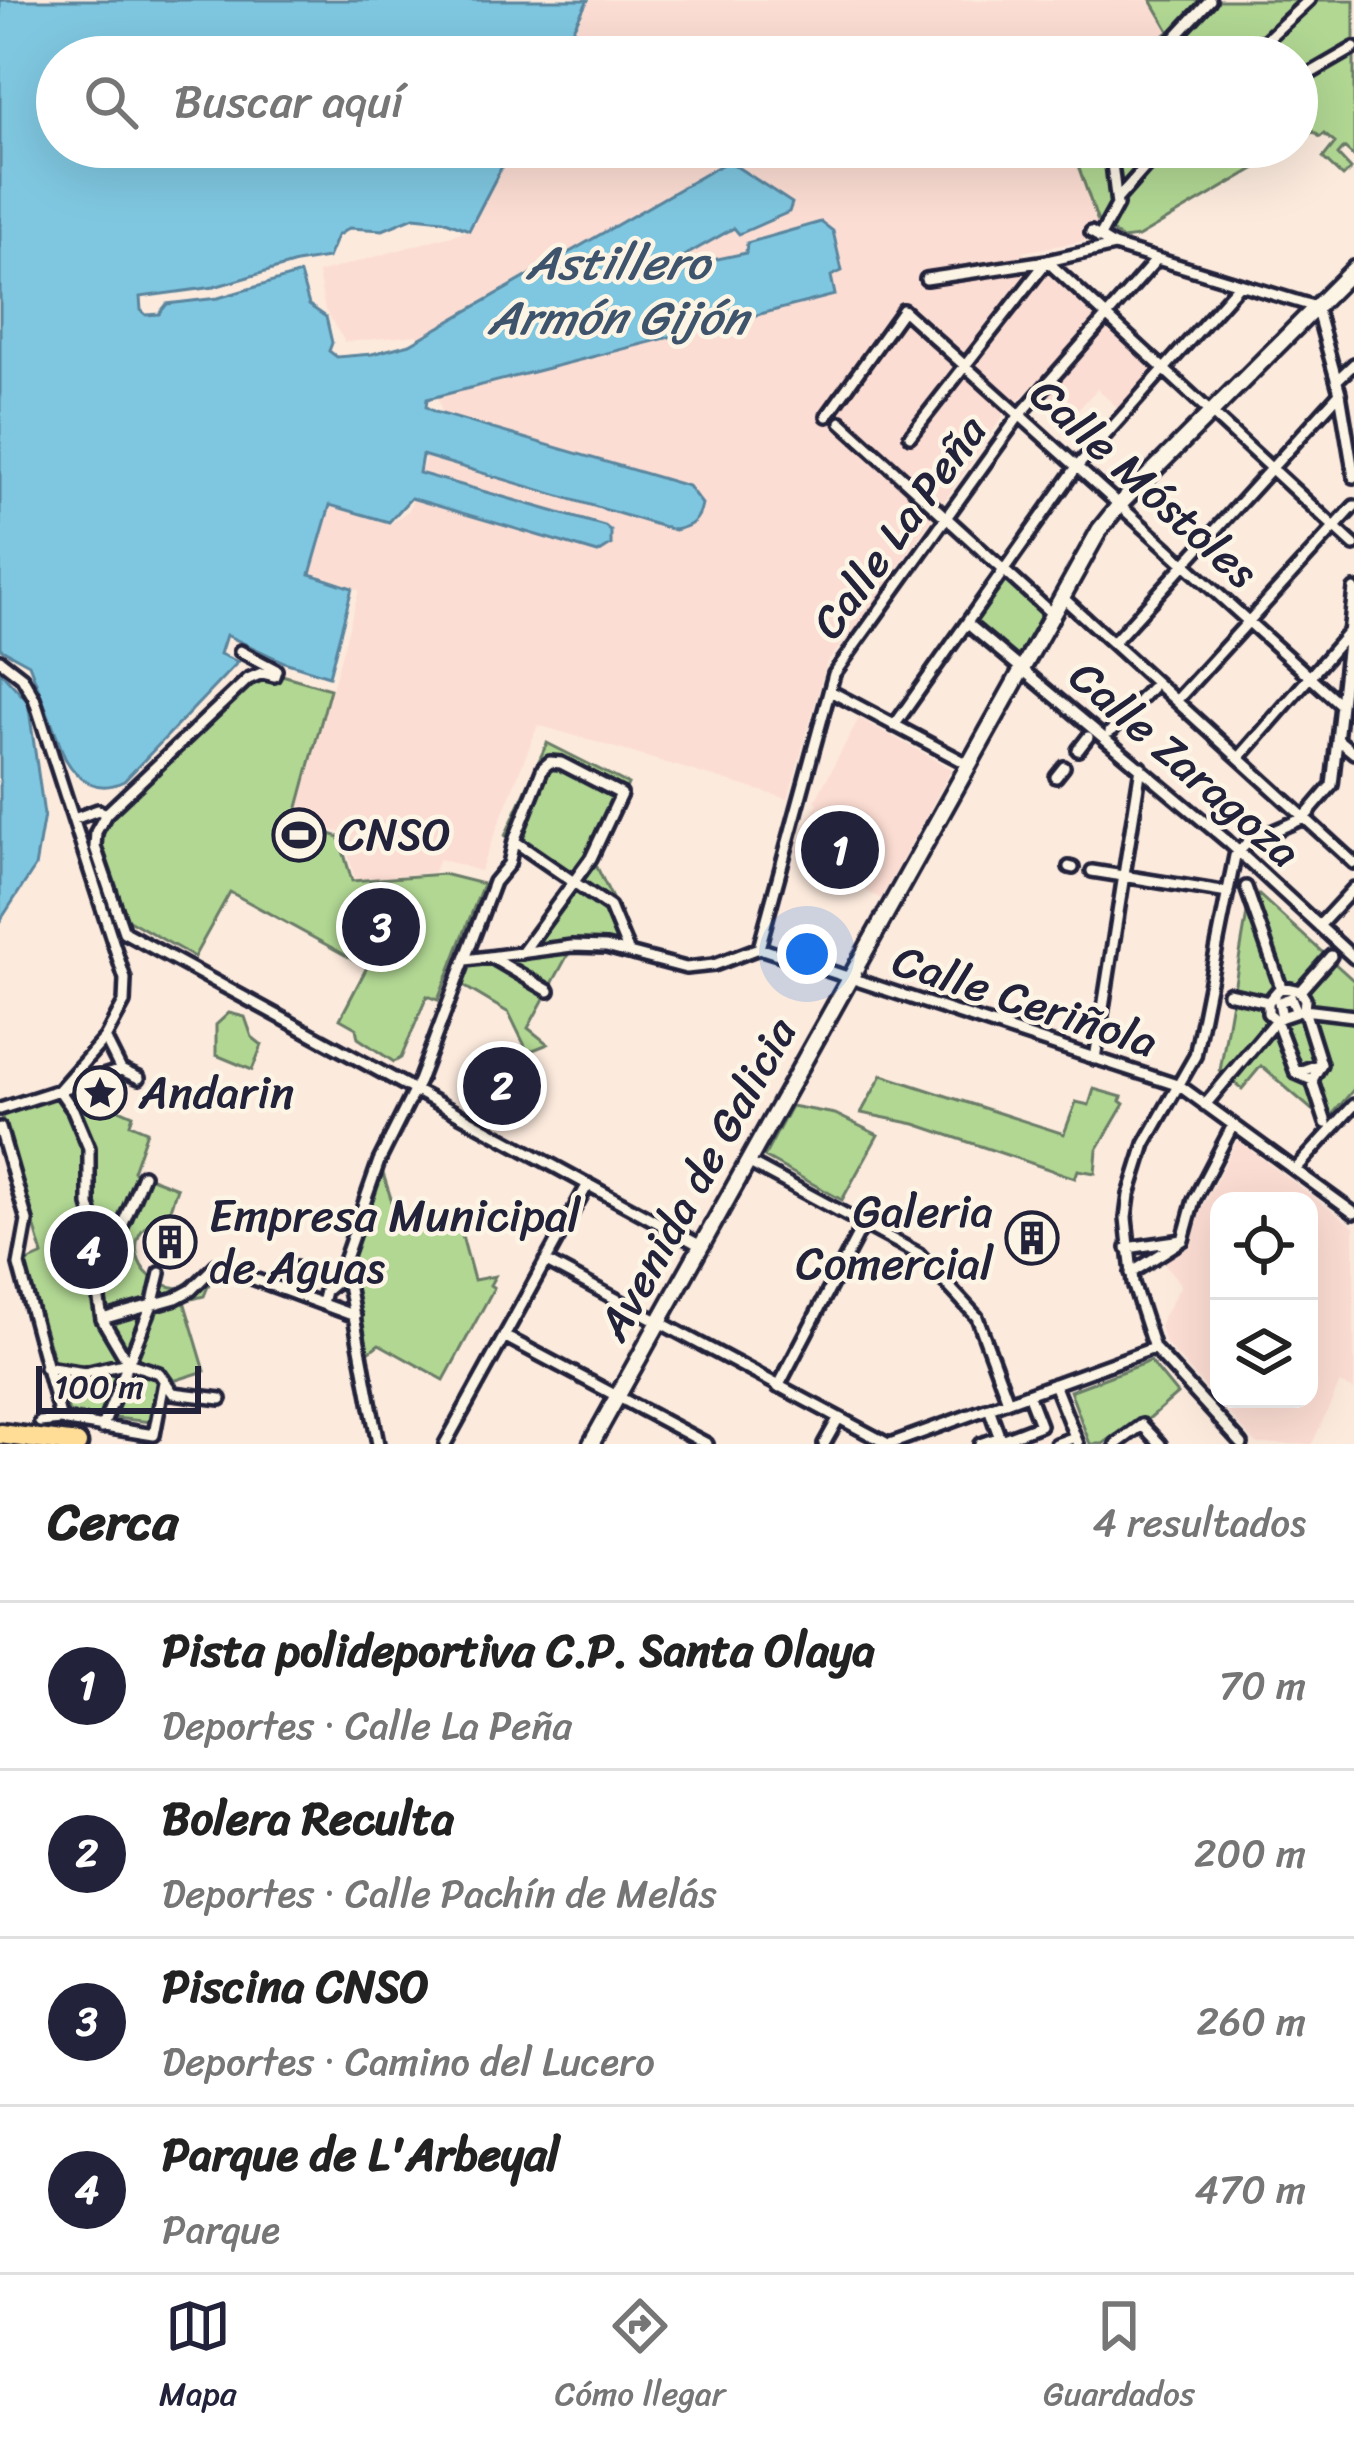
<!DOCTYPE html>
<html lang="es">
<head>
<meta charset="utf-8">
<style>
  :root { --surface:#fff; --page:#f6f6f6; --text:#222; --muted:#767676; --line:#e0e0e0; --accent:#22223b }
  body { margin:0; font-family:Sriracha,sans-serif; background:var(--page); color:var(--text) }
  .controls { position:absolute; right:36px; bottom:36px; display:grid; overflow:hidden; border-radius:24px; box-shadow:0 12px 48px #0002 }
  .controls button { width:108px; height:108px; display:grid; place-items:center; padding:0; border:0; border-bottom:3px solid var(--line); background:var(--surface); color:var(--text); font:60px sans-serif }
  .scale { position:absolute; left:36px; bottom:30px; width:165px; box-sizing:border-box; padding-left:12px; border:6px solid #22223b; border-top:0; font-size:33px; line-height:42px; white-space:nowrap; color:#22223b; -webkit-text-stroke:9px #fcf5e5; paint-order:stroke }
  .you { position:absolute; left:807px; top:954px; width:42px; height:42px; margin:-30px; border:9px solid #fff; border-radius:50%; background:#1a73e8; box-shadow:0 0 0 18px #1a73e833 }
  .badge { display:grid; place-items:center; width:78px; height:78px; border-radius:50%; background:var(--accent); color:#fff; font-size:39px; font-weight:700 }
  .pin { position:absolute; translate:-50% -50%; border:6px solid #fff; box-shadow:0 3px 12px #0006 }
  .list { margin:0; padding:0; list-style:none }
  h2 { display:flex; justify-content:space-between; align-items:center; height:156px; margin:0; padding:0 48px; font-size:51px }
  h2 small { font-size:39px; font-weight:400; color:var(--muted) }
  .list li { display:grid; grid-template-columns:78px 1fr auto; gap:36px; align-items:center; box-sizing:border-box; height:168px; padding:0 48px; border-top:3px solid var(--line) }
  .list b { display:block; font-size:45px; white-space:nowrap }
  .list p { margin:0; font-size:39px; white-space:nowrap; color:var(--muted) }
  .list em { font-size:39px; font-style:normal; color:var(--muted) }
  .icon { flex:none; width:66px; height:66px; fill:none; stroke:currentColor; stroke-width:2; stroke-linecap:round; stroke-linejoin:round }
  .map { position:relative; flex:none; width:1354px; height:1444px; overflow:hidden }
  .search { position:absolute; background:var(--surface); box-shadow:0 12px 48px #0002; left:36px; right:36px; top:36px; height:132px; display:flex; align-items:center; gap:30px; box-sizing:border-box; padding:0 42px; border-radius:66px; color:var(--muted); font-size:45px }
  .sheet { height:828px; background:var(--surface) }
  nav { display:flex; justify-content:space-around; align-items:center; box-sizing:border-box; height:168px; border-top:3px solid var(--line); background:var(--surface); font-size:33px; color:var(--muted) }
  nav a { display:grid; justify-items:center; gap:6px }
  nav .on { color:var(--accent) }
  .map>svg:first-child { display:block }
  .built { fill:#fcddd3; fill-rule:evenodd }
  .green { fill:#b1d793; stroke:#6a7c67; stroke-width:3 }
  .water { fill:#7fc7e0; stroke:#5a859e; stroke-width:3 }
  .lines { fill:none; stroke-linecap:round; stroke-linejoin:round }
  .street-casing { stroke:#22223b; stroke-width:18 }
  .secondary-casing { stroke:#22223b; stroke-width:22 }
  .highway-casing { stroke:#22223b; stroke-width:27 }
  .street { stroke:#fcf5e5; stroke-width:9 }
  .secondary { stroke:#fcf5e5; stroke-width:14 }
  .highway { stroke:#ffdd96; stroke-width:18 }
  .labels { text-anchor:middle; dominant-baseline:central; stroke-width:9; stroke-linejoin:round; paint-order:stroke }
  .street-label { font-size:45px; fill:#22223b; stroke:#fcf5e5 }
  .poi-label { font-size:45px; fill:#22223b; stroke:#fcf5e5; text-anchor:start }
  .water-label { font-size:48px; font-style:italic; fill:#3e546d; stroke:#fcf5e5 }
</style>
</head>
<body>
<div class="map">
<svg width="1354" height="1444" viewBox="0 0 1354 1444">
  <rect width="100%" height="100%" fill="#fceadd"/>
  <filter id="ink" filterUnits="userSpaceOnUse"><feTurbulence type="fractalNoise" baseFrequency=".00833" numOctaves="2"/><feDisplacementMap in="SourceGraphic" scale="24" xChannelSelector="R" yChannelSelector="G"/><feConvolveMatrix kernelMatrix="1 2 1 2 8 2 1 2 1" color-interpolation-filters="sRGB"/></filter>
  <g filter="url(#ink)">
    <!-- built -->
    <path class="built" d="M588,0H1151L1169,31L1141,57H558Z
      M512,147H1079L1075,157L1098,222L1084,241L1022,252L1154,369L1119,409L1097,389L1070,419L1034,386L1008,409L859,624L827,662L788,799L538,725L480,871L439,859L434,872L355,880L343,833L296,821L359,590L311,573L330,506L390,524L409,510L441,409L417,335L345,342L325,310L318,273L469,230Z
      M859,718L952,769L881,899L797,852L805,825L818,803L815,801Z
      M1237,1140L1354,1227V1390L1340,1383L1312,1444H1257L1166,1344L1159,1325L1181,1285L1161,1258L1184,1242ZM1219,1201H1309V1399H1219Z"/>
    <!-- green -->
    <path class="green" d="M1151,0H1354V157L1344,148L1338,155L1351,169L1343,177L1323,158L1335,143L1324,134L1320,137L1313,131L1297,144V57H1141L1169,31Z
      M1079,147H1292L1138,237L1122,239L1098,222L1075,157Z
      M1004,580L1042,614L1017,658L973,624Z
      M282,675L330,689L294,822L339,837L352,881L443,874L483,884L438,1000L427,996L401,1058L394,1062L358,1038L356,1028L340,1019L367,967L230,892L194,957L127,919L100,847L109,818L249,682L264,678L278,682Z
      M547,743L628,784L594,861L633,942L629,953L572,947L528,1028L548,1044L528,1052L509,1013L457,982L466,960L522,953L574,883L505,836Z
      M1259,895L1354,981V1089L1326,1122L1261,1066L1242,1089L1220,1071L1248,907Z
      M229,1013L245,1017L252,1037L262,1045L252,1070L216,1055V1025Z
      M882,1075L1064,1134L1076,1102L1089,1105L1094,1089L1122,1097L1120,1101L1124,1104L1097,1150L1095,1173L1078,1170L1075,1178L915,1124L861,1113Z
      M113,1077L114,1085L126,1089L119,1109L133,1115L130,1124L147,1131L133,1171L177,1188L168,1215C118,1226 132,1284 179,1288L202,1273L213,1274L204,1296L184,1301L205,1371L170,1382L151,1422L69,1413L25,1263L43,1255L1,1114Z
      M791,1106L835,1114L878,1135L842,1200L764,1157Z
      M379,1161L402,1233L457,1217L474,1280L495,1276L490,1285L494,1288L444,1380L379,1344L362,1357L344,1263Z
      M1150,1361L1177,1394L1144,1423L1119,1438L1115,1435L1103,1444H1090L1070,1391Z"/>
    <!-- water -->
    <path class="water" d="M0,0H588L558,57H57V147H512L469,230L443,220L414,217L383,230L349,228L337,236L328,258L296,263L214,287L140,297L141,310L146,315L159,314L167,304L218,298L300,274L309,305L326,317L332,343L329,351L337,357L372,354L410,344L728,161L792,203L789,212L739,234L734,228L670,264V269L746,253L747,243L821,222L833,231L842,271L831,276L835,295L427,399L426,407L435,412L688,486L702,504C699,522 690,527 674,530L422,455L419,473L605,526L611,531V545L598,553L411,498L389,522L330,505L310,574L352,588L329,676L284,662L226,635L220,654L238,662L124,781C98,794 78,781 65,758L29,664L0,648Z
      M0,671L28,702L44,815L35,867L0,921Z"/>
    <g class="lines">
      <!-- street casing -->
      <g class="street-casing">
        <path id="street" d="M1157,57L1210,0
          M1248,57L1309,0
          M1297,81L1354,48
          M1118,198L1163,147
          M1091,232L1114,246L1316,307L1340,393L1354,477
          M1099,238L1117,205L1110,147
          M1047,261L1354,545
          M926,279L1047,261L1114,246
          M1337,380L1354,364
          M827,416L903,310L1341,705
          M841,422L1051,613
          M910,436L1047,261
          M1061,596L1354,863
          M968,624L1227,841L1354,958
          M1113,643L1339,394
          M240,651L276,670L274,676L262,673L248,679L106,814L96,832L95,847L124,932L701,1246
          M0,660L22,677L34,698L125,979L124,1003L105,1038L121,1070L0,1109
          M1352,672L1354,674
          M830,691L968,764
          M1176,701L1354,506
          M894,726L1076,468L1239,285
          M1110,732L1151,688
          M1337,739L1354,753
          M1078,750L1088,737
          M1239,758L1349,632
          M1056,777L1064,767
          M74,819L98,810L106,814
          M514,841L610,907L629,953
          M1069,867L1073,868
          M1092,871L1228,893
          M1246,887L1281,987
          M1319,926L1354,888
          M759,948L834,674L1019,416L1157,259
          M491,957L549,991
          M466,960L572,946L606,947L686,968L714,965L759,948L1180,1086L1354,1213
          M1300,991L1331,956
          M1228,993L1268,1002
          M1297,1012L1304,1010L1321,1064L1312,1080L1296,1073L1321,1064
          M1282,1017L1297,1012L1291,998L1279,1002L1282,1017L1276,1020L1296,1073
          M105,1038L59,1090L73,1110L89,1148V1205L101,1246L99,1300L102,1319L128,1363L159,1373L173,1393L221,1399
          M1095,1059L1141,767
          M121,1070L139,1078
          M1312,1080L1326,1123
          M1205,1105L1276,1020L1268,1013V1002L1281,987L1300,991L1305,999L1304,1010L1354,1016
          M0,1128L27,1221L19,1265L61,1420L154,1435L164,1382
          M748,1162L919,1254L977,1317L1008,1401
          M1295,1170L1354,1105
          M1183,1240L1194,1200L1233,1125
          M1127,1248L1183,1240L1131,1273
          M545,1261L888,1444
          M296,1268L338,1281
          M345,1268L378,1444
          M103,1273L143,1175
          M322,1303L325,1291L337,1281L379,1161L419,1081L494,882L509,864L514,841L543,768L550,762L561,763L621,794L591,858L522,953
          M102,1319L176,1298L191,1290L216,1265L355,1316
          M504,1336L707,1444
          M45,1367L85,1373L128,1363
          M1054,1384L1078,1444
          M778,1387L864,1223
          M989,1408L1002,1444
          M40,1422L61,1420
          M102,1428L153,1302L160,1273
          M1001,1440L1040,1425L1028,1394
          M445,1444L588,1184
          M824,1444L838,1419
          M890,1444L1154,1348
          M980,1444L1000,1437
          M1056,1444L1075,1437
          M1116,1444L1142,1425L1160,1444
          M1242,1444L1154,1348L1133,1283L1126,1218L1129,1195L1145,1144L1195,1056L1235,856L1248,842L1304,818L1332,785L1354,589"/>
      </g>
      <!-- secondary casing -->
      <g class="secondary-casing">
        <path id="secondary" d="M591,1444L1100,529L1120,504L1354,269"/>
      </g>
      <!-- highway casing -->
      <g class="highway-casing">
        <path id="highway" d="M0,1434L77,1444"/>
      </g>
      <!-- street -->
      <use href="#street" class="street"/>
      <!-- secondary -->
      <use href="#secondary" class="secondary"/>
      <!-- highway -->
      <use href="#highway" class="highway"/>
    </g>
  </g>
  <!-- icons -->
  <defs>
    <g id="stadium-ring" transform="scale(2.7)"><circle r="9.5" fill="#fcf5e5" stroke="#22223b" stroke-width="1.5"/><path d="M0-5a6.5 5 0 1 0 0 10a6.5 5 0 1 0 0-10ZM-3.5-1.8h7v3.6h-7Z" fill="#22223b"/></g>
    <g id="sight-ring" transform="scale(2.7)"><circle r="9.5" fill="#fcf5e5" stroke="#22223b" stroke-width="1.5"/><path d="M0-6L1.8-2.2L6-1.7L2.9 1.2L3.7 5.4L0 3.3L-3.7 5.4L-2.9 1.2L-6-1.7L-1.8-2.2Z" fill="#22223b"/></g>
    <g id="building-ring" transform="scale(2.7)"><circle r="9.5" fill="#fcf5e5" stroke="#22223b" stroke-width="1.5"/><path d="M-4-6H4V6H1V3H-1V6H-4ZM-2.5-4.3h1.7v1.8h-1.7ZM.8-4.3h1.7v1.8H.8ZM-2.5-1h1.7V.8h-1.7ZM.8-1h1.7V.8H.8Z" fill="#22223b"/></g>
  </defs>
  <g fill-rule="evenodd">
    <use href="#stadium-ring" x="299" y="835"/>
    <use href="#sight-ring" x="100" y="1093"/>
    <use href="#building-ring" x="1032" y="1238"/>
    <use href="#building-ring" x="170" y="1242"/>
  </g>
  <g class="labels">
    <!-- street labels -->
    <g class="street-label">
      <text transform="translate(1144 483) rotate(42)">Calle Móstoles</text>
      <text transform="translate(899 527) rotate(-54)">Calle La Peña</text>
      <text transform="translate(1185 764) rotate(41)">Calle Zaragoza</text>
      <text transform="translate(1025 1001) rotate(18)">Calle Ceriñola</text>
      <text transform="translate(697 1179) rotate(-61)">Avenida de Galicia</text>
    </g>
    <!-- poi labels -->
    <g class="poi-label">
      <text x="338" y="835">CNSO</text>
      <text x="139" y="1093">Andarin</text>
      <text x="993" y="1212" text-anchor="end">Galeria<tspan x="993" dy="52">Comercial</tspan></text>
      <text x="209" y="1216">Empresa Municipal<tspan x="209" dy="52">de Aguas</tspan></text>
    </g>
    <!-- water labels -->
    <g class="water-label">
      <text x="618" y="262">Astillero<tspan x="618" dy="55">Armón Gijón</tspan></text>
    </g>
  </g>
</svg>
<div class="controls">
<button><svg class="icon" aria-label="locate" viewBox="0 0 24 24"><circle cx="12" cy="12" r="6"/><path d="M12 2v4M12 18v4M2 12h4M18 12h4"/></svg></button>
<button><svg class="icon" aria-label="layers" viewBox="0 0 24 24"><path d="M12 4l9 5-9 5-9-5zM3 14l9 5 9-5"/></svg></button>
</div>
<div class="scale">100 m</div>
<div class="you"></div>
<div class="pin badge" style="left:840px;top:850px">1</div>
<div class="pin badge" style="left:502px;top:1086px">2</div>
<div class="pin badge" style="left:381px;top:927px">3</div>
<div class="pin badge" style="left:89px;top:1250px">4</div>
<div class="search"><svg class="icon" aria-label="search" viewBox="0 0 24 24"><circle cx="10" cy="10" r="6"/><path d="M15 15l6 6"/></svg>Buscar aquí</div>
</div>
<section class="sheet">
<h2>Cerca<small>4 resultados</small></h2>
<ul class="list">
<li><span class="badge">1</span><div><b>Pista polideportiva C.P. Santa Olaya</b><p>Deportes · Calle La Peña</p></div><em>70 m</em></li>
<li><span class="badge">2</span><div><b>Bolera Reculta</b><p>Deportes · Calle Pachín de Melás</p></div><em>200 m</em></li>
<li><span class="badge">3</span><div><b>Piscina CNSO</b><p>Deportes · Camino del Lucero</p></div><em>260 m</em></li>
<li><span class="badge">4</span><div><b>Parque de L'Arbeyal</b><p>Parque</p></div><em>470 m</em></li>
</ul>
</section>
<nav>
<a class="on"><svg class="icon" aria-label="map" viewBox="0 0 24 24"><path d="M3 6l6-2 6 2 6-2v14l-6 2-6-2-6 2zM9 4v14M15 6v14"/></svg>Mapa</a>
<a><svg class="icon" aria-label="directions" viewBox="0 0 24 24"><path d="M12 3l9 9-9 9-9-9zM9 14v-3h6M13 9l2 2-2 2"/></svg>Cómo llegar</a>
<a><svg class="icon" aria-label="saved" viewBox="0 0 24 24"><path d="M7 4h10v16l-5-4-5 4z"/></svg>Guardados</a>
</nav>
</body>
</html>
